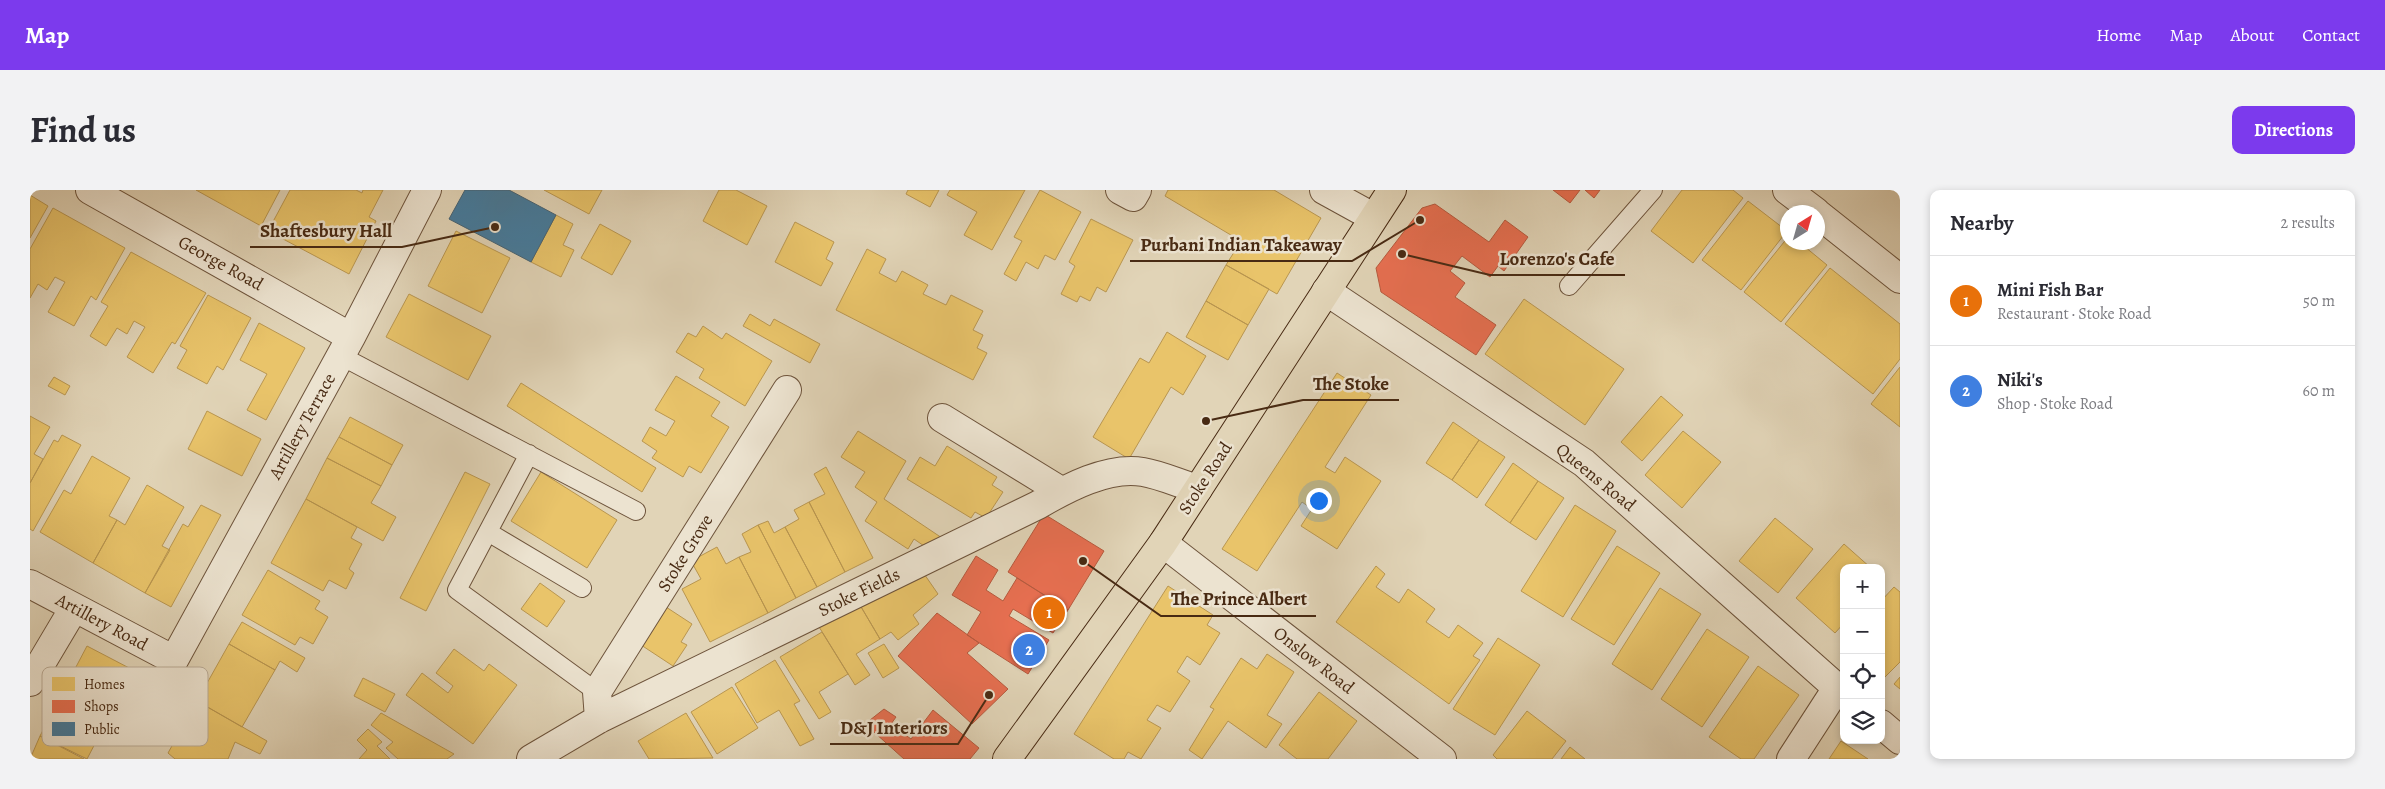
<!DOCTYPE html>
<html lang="en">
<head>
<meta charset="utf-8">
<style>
  :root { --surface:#fff; --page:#f2f2f3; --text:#2b2b33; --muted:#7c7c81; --line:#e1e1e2; --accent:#7c3aed }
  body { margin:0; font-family:Alegreya,serif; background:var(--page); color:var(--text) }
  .controls { position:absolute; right:15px; bottom:15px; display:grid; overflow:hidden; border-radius:10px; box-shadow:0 2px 8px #0003 }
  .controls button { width:45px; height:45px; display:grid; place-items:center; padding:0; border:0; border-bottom:1px solid var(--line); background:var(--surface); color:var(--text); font:25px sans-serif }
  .compass { position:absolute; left:1750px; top:15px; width:45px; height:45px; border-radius:50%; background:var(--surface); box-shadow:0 2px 8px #0003; rotate:37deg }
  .you { position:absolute; left:1288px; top:310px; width:18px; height:18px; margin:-12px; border:4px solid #fff; border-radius:50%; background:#1a73e8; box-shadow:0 0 0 8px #1a73e833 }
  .badge { display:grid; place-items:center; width:32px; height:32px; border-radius:50%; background:var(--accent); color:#fff; font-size:16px; font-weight:700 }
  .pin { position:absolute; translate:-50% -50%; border:2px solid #fff; box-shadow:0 1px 5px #0006 }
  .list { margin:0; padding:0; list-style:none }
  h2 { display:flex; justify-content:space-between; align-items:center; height:65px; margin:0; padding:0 20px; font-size:21px }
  h2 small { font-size:16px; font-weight:400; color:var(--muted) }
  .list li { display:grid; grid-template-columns:32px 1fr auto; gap:15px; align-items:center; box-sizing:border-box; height:90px; padding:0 20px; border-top:1px solid var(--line) }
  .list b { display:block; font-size:19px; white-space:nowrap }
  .list p { margin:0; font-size:16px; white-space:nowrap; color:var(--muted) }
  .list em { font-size:16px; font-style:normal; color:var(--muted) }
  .icon { flex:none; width:28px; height:28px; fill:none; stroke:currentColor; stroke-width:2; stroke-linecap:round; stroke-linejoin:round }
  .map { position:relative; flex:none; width:1870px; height:569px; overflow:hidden; border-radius:10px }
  header { display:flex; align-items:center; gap:30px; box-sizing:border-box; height:70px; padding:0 25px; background:var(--accent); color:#fff }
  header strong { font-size:24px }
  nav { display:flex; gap:28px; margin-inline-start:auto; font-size:18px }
  .intro { display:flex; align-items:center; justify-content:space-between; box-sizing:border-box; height:120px; padding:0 30px }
  h1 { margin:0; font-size:35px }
  .button { padding:12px 22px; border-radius:10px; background:var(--accent); color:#fff; font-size:18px; font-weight:700 }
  main { display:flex; gap:30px; padding:0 30px }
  aside { flex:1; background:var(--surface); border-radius:10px; box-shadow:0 2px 8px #0003 }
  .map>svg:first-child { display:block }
  .homes { fill:#e9c46a; stroke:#b99650 }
  .shops { fill:#e76f51; stroke:#b75a3e }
  .public { fill:#457b9d; stroke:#466374 }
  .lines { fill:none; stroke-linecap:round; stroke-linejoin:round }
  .service-casing { stroke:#6e543c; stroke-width:20 }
  .minor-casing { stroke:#6e543c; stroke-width:30 }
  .primary-casing { stroke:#482a13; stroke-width:30 }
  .service { stroke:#ece3d0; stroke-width:18 }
  .minor { stroke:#ece3d0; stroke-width:28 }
  .primary { stroke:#e1d4b7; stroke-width:28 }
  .labels { text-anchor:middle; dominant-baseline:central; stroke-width:5; stroke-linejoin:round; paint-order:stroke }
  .street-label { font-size:18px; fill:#482a13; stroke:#ece3d0 }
  .key { fill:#ece3d0; stroke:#bbac97; stroke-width:1 }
  .key-label { font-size:14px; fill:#482a13 }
  .leader { fill:none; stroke:#482a13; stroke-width:2 }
  .callout-dot { fill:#482a13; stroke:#ece3d0; stroke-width:2 }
  .callout-label { font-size:19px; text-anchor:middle; font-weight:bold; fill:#482a13; stroke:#ece3d0; stroke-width:5; stroke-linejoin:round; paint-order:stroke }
</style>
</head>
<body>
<header>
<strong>Map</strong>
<nav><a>Home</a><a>Map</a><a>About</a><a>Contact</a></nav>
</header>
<div class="intro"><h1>Find us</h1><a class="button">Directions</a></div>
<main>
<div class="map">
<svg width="1870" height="569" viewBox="0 0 1870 569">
  <rect width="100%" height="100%" fill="#e1d4b7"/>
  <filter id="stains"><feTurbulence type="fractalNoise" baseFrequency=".004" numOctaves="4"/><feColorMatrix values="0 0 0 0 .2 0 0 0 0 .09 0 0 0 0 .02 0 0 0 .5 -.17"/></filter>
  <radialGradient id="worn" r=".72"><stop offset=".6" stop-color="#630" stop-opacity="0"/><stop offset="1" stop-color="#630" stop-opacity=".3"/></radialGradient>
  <!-- homes -->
  <path class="homes" d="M166,0H250L231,36Z
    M260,0H326L332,3L333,0H353L339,27L346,31L319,84L238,41Z
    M514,0H572L559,24Z
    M689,0H706L737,16L717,55L673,31Z
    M878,0H909L900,17L876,4Z
    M920,0H995L962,60L934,45L947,22L917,5Z
    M1010,0L1051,22L1025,70L1015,65L1008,79L996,72L986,91L974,84L992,51L984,47Z
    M1138,0H1244L1291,28L1247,104L1196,75L1211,51L1135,6Z
    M1652,0H1703L1713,8L1663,73L1621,41Z
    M0,5L18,16L0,48Z
    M1718,11L1757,41L1711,100L1672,70Z
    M23,18L95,58L66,110L61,106L44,136L18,122L35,92L25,87L17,100L8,94L0,108V59Z
    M526,25L543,34L533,55L544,60L531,87L501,72Z
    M1061,29L1103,50L1076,102L1067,97L1060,111L1050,106L1047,112L1031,104L1045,76L1039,72Z
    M765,32L804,52L796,69L803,73L791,96L745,72Z
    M570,34L601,51L582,85L551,68Z
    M426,41L480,68L452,123L398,96Z
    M1758,47V52H1769L1797,75L1751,132L1714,102Z
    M837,59L856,69L849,83L866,92L872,81L898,95L893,104L916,115L921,105L953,121L943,140L953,145L947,158L957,163L943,190L806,120Z
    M101,62L176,103L145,154L142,152L123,183L97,167L115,137L104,131L97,144L87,138L76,156L60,146L78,116L71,112Z
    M1196,75L1239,99L1218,135L1176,111Z
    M1800,78L1870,134V169L1843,204L1755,134Z
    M379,104L461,146L438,190L356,147Z
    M178,105L221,128L193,180L187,176L177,194L147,178L157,160L150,156Z
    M1494,109L1594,179L1555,235L1455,164Z
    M1176,111L1218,135L1198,170L1156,147Z
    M720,124L740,136L744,129L790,154L780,173L713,136Z
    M229,133L275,158L236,230L217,220L237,184L210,170Z
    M673,136L692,149L696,143L742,171L715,216L669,188L674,179L646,162L658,143L666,147Z
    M1137,142L1176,166L1153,205L1141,197L1099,269L1063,247L1110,168L1119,173Z
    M1870,177V237L1841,214Z
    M1307,183L1341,205L1295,277L1305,283L1315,267L1351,291L1307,359L1271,336L1282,319L1272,312L1227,381L1192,359Z
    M646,186L690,212L681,226L699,237L671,283L659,276L653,287L622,268L627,261L612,251L620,237L636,246L645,231L625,220Z
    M24,187L40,196L35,205L18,196Z
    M491,193L626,278L612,302L477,216Z
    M1631,206L1653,225L1612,271L1591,252Z
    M177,221L231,249L212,286L158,259Z
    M0,226L20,237L4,264L13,269L0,293Z
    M320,227L373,255L362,275L309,247Z
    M1423,232L1449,250L1422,290L1396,273Z
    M828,241L876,271L854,309L915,350L897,358L884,349L878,359L835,331L847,312L825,297L835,282L811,267Z
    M1653,241L1691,272L1652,318L1615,285Z
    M32,245L51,255L3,341L0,339V293L24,250L28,252Z
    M309,247L362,275L351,296L297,268Z
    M1449,250L1475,267L1447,308L1422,290Z
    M917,256L967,287L962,295L973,302L956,328L945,322L941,328L877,289L890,267L905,276Z
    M62,266L100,288L79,326L87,330L63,373L10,342L34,300L41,304Z
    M297,268L351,296L341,313L366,327L353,351L276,309Z
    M1483,273L1508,291L1480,333L1455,315Z
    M796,277L843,368L815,382L779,312L795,304L784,284Z
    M435,282L460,294L396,421L370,408Z
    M511,282L587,330L557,378L481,331Z
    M1508,291L1534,308L1506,350L1480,333Z
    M117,295L154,317L132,356L140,360L115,403L63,373L87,330L95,335Z
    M276,309L327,337L321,348L332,354L319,379L324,383L316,399L299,390L293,401L241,373Z
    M779,312L815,382L787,397L755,337L769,329L764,320Z
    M171,315L191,325L141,417L115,403L153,334L158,337Z
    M1545,315L1586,341L1533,427L1491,401Z
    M1745,328L1783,359L1748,403L1709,371Z
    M738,331L744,343L755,337L787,397L766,408L728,335Z
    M728,335L766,408L738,423L709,367L721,362L712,344Z
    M1814,354L1841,378H1814V433L1805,443L1766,408Z
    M1587,356L1630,383L1584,455L1541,429Z
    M687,357L696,374L709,367L738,423L680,452L652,399L671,389L661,371Z
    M1346,376L1355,384L1346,397L1369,413L1378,399L1405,419L1396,432L1419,448L1428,435L1453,453L1443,466L1450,470L1419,514L1306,432Z
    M890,378L908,404L883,425L889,434L868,450L861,442L850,449L827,410Z
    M238,380L290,411L285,419L298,427L283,454L270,447L265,455L212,425Z
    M510,393L535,411L517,437L491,419Z
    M1138,396L1183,425L1177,435L1190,443L1170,475L1157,466L1147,482L1160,491L1140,522L1127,515L1117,530L1131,538L1111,569L1098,562L1094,569H1084L1044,544Z
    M1864,397L1870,402V472L1854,488L1851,486V411Z
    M1630,398L1671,424L1622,500L1582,474Z
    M827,410L850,449L826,464L840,485L825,495L786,432Z
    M636,417L662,434L651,452L657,455L643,476L605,451Z
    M212,432L275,468L267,482L250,471L245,480L199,454Z
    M1677,439L1719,467L1672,537L1631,509Z
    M792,442L818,484L789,502L801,522L789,529L750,467Z
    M1468,448L1510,475L1465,545L1423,519Z
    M199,454L245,480L212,537L167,511Z
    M854,454L869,478L853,488L838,463Z
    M57,456L103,480L83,519L37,494Z
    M424,459L454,481L459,474L487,495L443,554L376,505L392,483L418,503L423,496L406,483Z
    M1237,464L1264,482L1237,525L1252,534L1236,558L1198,531L1172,569L1159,560L1184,519L1180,517L1211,468L1227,479Z
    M745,470L770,511L764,514L784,549L770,556L749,520L727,533L705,494Z
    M1728,476L1769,505L1724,569H1711L1679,547Z
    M1870,487V499L1864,494Z
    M333,488L365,504L355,522L324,506Z
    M37,494L83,519L57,569L10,546Z
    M702,497L728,538L687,564L661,522Z
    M1289,502L1327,531L1298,569H1267L1249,555Z
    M167,511L237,551L230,564L205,552L198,569H145L138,563Z
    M1497,521L1536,551L1522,569H1467L1463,565Z
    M351,523L424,564L417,569H368L356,558L363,552L341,535Z
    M656,523L683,568L619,569L608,551Z
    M338,539L352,552L347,556L360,569H329L337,560L327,550Z
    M10,546L54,569H0Z
    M1811,551L1838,569H1799Z
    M1540,557L1555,569H1531Z"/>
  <!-- shops -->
  <path class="shops" d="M1523,0H1550L1540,13Z
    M1555,0H1570L1564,8Z
    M1405,14L1459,52L1475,30L1498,47L1474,81L1468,76L1460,87L1432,66L1420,81L1435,93L1425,107L1466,135L1446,165L1351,102L1346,78L1392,18Z
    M1014,324L1074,361L1038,420L978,382Z
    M946,366L968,380L956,400L973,411L987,388L1038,420L1023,443L983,419L979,426L1019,450L998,484L937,445L951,422L922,405Z
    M907,423L949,453L937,463L978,499L942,534L868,466Z
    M854,519L866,527L861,534L881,549L903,520L949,558L940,569H874L835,534Z"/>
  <!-- public -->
  <path class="public" d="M435,0H479L526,25L501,72L419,29Z"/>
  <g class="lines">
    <!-- service casing -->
    <g class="service-casing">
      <path id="service" d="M1539,96L1623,0
        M311,166L606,321
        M499,264L427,400L567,502
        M458,342L552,398"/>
    </g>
    <!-- minor casing -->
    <g class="minor-casing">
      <path id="minor" d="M60,0L321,147
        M1090,0L1103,7L1107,0
        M1294,0L1343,27
        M1757,0L1786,22
        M1788,24L1870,89
        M1296,101L1554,273L1814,504
        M912,228L1031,301
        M1133,353L1412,569
        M0,394L144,470L321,147L397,0
        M0,492L44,418
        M569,529L567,502L757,200
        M1851,534L1870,550
        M501,569L569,529L1008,315C1037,298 1078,276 1113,282C1131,285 1150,294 1168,299
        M1761,569L1807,498"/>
    </g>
    <!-- primary casing -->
    <g class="primary-casing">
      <path id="primary" d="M977,569L1133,353L1362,0"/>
    </g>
    <!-- service -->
    <use href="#service" class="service"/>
    <!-- minor -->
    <use href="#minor" class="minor"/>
    <!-- primary -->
    <use href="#primary" class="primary"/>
  </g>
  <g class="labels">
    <!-- street labels -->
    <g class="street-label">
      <text transform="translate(191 73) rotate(29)">George Road</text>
      <text transform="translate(272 236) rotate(-61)">Artillery Terrace</text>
      <text transform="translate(1566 287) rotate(39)">Queens Road</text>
      <text transform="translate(1175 288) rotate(-57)">Stoke Road</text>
      <text transform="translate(655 363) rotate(-58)">Stoke Grove</text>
      <text transform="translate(829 402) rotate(-26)">Stoke Fields</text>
      <text transform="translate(72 432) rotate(28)">Artillery Road</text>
      <text transform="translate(1284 470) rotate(38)">Onslow Road</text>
    </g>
  </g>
  <!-- legend -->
  <rect x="12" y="477" width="166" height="79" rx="8" class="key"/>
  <rect x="22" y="487" width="23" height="14" fill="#e9c46a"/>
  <rect x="22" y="510" width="23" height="13" fill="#e76f51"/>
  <rect x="22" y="532" width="23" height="14" fill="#457b9d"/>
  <g class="key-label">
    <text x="54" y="499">Homes</text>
    <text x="54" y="521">Shops</text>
    <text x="54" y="544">Public</text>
  </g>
  <!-- callouts -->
  <path class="leader" d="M465 37L372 57H220M1390 30L1322 71H1100M1372 64L1460 85H1595M1176 231L1273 210H1369M1053 371L1131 426H1286M959 505L928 554H800"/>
  <g class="callout-dot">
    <circle cx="465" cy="37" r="5"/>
    <circle cx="1390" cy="30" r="5"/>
    <circle cx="1372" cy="64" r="5"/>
    <circle cx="1176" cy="231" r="5"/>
    <circle cx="1053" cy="371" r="5"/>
    <circle cx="959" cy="505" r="5"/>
  </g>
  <g class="callout-label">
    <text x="296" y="47">Shaftesbury Hall</text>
    <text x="1211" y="61">Purbani Indian Takeaway</text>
    <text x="1527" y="75">Lorenzo's Cafe</text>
    <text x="1321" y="200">The Stoke</text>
    <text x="1209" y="415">The Prince Albert</text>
    <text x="864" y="544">D&amp;J Interiors</text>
  </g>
  <rect width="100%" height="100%" filter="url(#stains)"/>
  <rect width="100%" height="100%" fill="url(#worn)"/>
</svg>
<div class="controls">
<button>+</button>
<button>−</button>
<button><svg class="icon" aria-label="locate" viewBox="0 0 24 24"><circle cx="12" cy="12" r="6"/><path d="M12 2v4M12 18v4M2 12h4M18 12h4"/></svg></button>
<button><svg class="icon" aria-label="layers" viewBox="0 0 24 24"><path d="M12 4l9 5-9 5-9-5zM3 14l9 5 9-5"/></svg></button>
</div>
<svg class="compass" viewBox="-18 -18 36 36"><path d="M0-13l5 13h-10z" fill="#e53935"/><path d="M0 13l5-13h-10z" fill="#7c7c81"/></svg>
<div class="you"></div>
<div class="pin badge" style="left:1019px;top:423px;background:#e8710a">1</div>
<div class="pin badge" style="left:999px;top:460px;background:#3f7fe0">2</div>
</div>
<aside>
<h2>Nearby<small>2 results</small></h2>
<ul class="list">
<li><span class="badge" style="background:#e8710a">1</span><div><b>Mini Fish Bar</b><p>Restaurant · Stoke Road</p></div><em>50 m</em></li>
<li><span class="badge" style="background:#3f7fe0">2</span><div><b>Niki's</b><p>Shop · Stoke Road</p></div><em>60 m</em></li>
</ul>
</aside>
</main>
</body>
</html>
